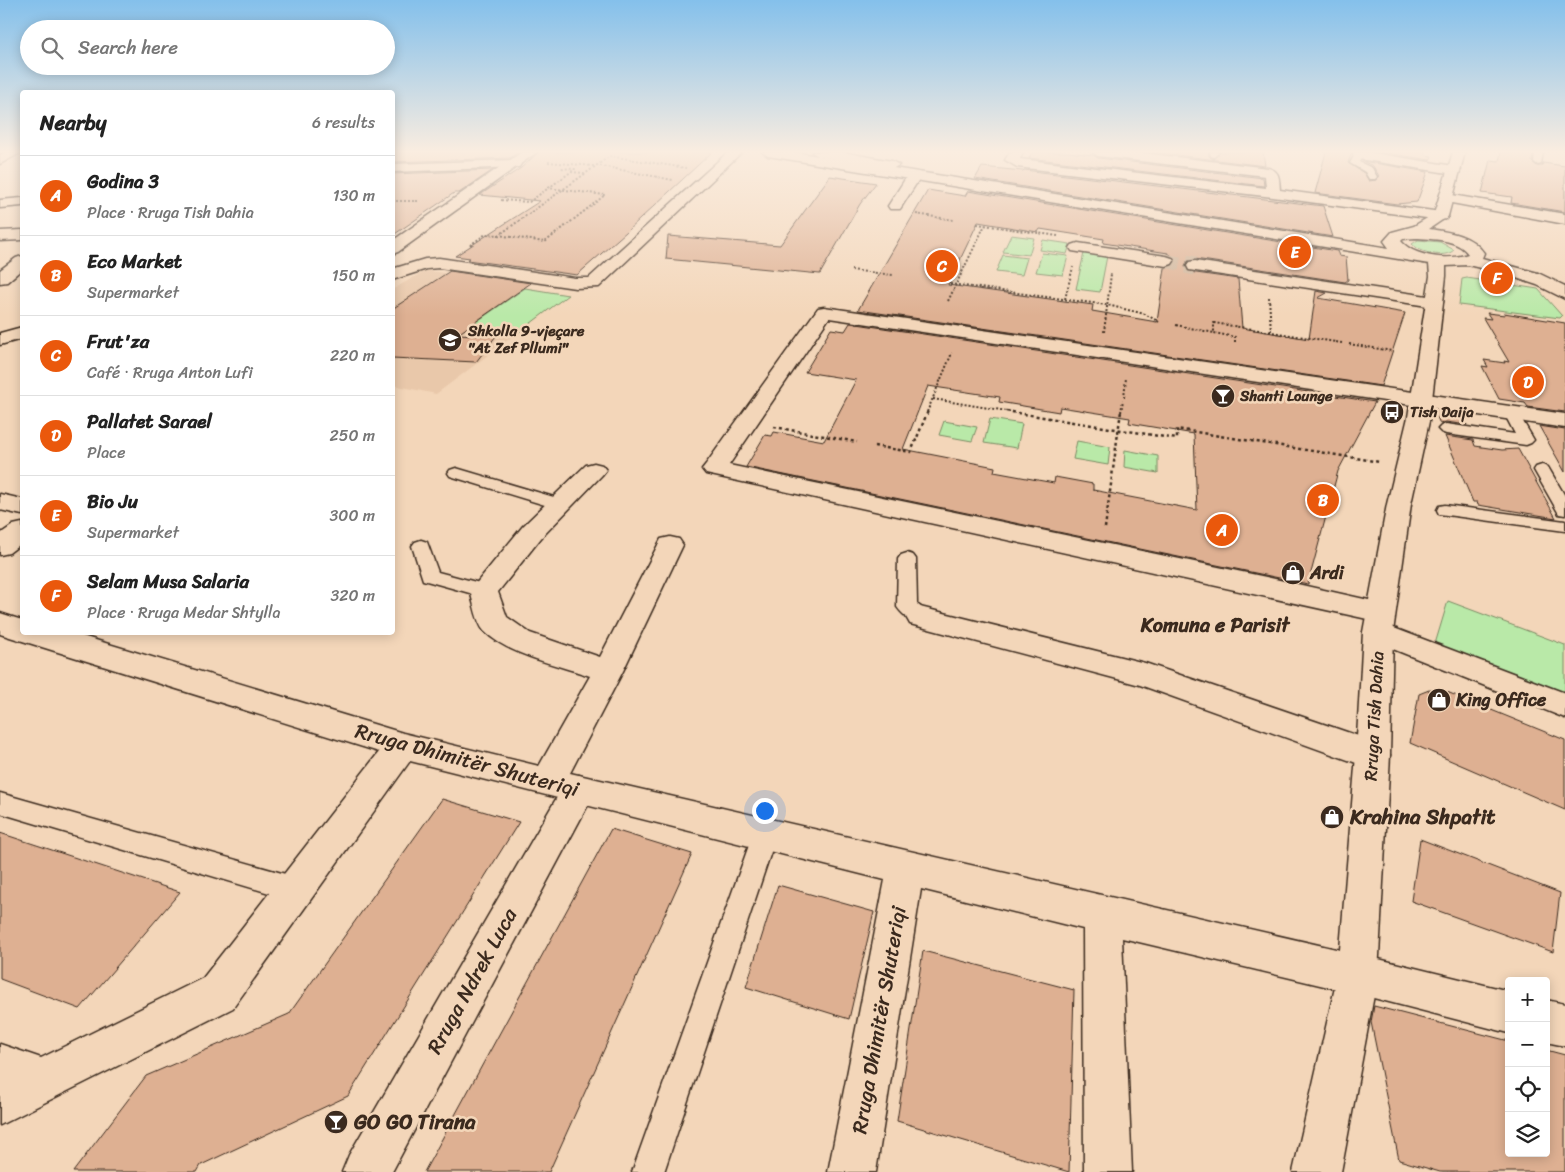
<!DOCTYPE html>
<html lang="en">
<head>
<meta charset="utf-8">
<style>
  :root { --surface:#fff; --page:#f2f2f2; --text:#222; --muted:#767676; --line:#e0e0e0; --accent:#ea580c }
  body { margin:0; font-family:Sriracha,sans-serif; background:var(--page); color:var(--text) }
  .controls { position:absolute; right:15px; bottom:15px; display:grid; overflow:hidden; border-radius:5px; box-shadow:0 2px 12px #0003 }
  .controls button { width:45px; height:45px; display:grid; place-items:center; padding:0; border:0; border-bottom:1px solid var(--line); background:var(--surface); color:var(--text); font:25px sans-serif }
  .you { position:absolute; left:764px; top:810px; width:18px; height:18px; margin:-12px; border:4px solid #fff; border-radius:50%; background:#1a73e8; box-shadow:0 0 0 8px #1a73e833 }
  .badge { display:grid; place-items:center; width:32px; height:32px; border-radius:50%; background:var(--accent); color:#fff; font-size:16px; font-weight:700 }
  .pin { position:absolute; translate:-50% -50%; border:2px solid #fff; box-shadow:0 1px 5px #0006 }
  .list { margin:0; padding:0; list-style:none }
  h2 { display:flex; justify-content:space-between; align-items:center; height:65px; margin:0; padding:0 20px; font-size:21px }
  h2 small { font-size:16px; font-weight:400; color:var(--muted) }
  .list li { display:grid; grid-template-columns:32px 1fr auto; gap:15px; align-items:center; box-sizing:border-box; height:80px; padding:0 20px; border-top:1px solid var(--line) }
  .list b { display:block; font-size:19px; white-space:nowrap }
  .list p { margin:0; font-size:16px; white-space:nowrap; color:var(--muted) }
  .list em { font-size:16px; font-style:normal; color:var(--muted) }
  .icon { flex:none; width:28px; height:28px; fill:none; stroke:currentColor; stroke-width:2; stroke-linecap:round; stroke-linejoin:round }
  .map { position:relative; flex:none; width:1565px; height:1172px; overflow:hidden }
  .search { position:absolute; background:var(--surface); box-shadow:0 2px 12px #0003; left:20px; top:20px; width:375px; height:55px; display:flex; align-items:center; gap:12px; box-sizing:border-box; padding:0 18px; border-radius:28px; color:var(--muted); font-size:19px }
  .panel { position:absolute; background:var(--surface); box-shadow:0 2px 12px #0003; left:20px; top:90px; width:375px; height:545px; border-radius:5px }
  .map>svg:first-child { display:block }
  .built { fill:#e9c8aa }
  .green { fill:#b9e9a8; stroke:#7a8a63 }
  .building { fill:#deb092; stroke:#3b2a1e; fill-rule:evenodd }
  .lines { fill:none; stroke-linecap:round; stroke-linejoin:round }
  .pedestrian-tunnel-far1 { stroke:#ceb49a; stroke-width:14; stroke-dasharray:14 8; stroke-linecap:butt }
  .pedestrian-tunnel { stroke:#ceb49a; stroke-width:19; stroke-dasharray:19 9; stroke-linecap:butt }
  .service-casing { stroke:#3b2a1e; stroke-width:3 }
  .pedestrian-casing { stroke:#3b2a1e; stroke-width:3 }
  .minor-casing { stroke:#3b2a1e; stroke-width:3 }
  .tertiary-casing { stroke:#3b2a1e; stroke-width:3 }
  .path-far1 { stroke:#3b2a1e; stroke-width:2; stroke-dasharray:2 2; stroke-linecap:butt }
  .path { stroke:#3b2a1e; stroke-width:2.5; stroke-dasharray:3 3; stroke-linecap:butt }
  .service { fill:#f3d6b9; fill-rule:evenodd }
  .pedestrian { fill:#f3d6b9; fill-rule:evenodd }
  .minor { fill:#f3d6b9; fill-rule:evenodd }
  .tertiary { fill:#f3d6b9; fill-rule:evenodd }
  .labels { text-anchor:middle; dominant-baseline:central; stroke-width:5; stroke-linejoin:round; paint-order:stroke }
  .far-poi-label { font-size:15px; font-weight:bold; fill:#3b2a1e; stroke:#f3d6b9; text-anchor:start }
  .poi-label { font-size:18px; font-weight:bold; fill:#3b2a1e; stroke:#f3d6b9; text-anchor:start }
  .street-label { font-size:18px; fill:#3b2a1e; stroke:#f3d6b9 }
  .quarter-label { font-size:20px; font-weight:bold; fill:#3b2a1e; stroke:#f3d6b9 }
  .near-street-label { font-size:21px; fill:#3b2a1e; stroke:#f3d6b9 }
  .near-poi-label { font-size:21px; font-weight:bold; fill:#3b2a1e; stroke:#f3d6b9; text-anchor:start }
</style>
</head>
<body>
<div class="map">
<svg width="1565" height="1172" viewBox="0 0 1565 1172">
  <rect width="100%" height="100%" fill="#f3d6b9"/>
  <filter id="ink" filterUnits="userSpaceOnUse"><feTurbulence type="fractalNoise" baseFrequency=".02" numOctaves="2"/><feDisplacementMap in="SourceGraphic" scale="10" xChannelSelector="R" yChannelSelector="G"/><feConvolveMatrix kernelMatrix="1 2 1 2 8 2 1 2 1" color-interpolation-filters="sRGB"/></filter>
  <g filter="url(#ink)">
    <!-- built -->
    <path class="built" d="M426,270L568,295L436,394L393,385L392,290Z"/>
    <!-- green -->
    <path class="green" d="M1011,235L1034,238L1029,255L1003,252Z
      M1043,240L1070,244L1067,254L1040,250Z
      M1418,240L1440,242L1454,250C1445,259 1420,253 1412,244Z
      M1042,253L1068,256L1063,275L1036,272Z
      M1084,253L1107,256L1100,292L1076,289Z
      M1003,255L1027,258L1022,275L996,272Z
      M1467,278L1538,289L1562,316L1560,318L1459,305L1462,279Z
      M525,288L568,295L518,333L473,324Z
      M990,419L1022,424L1017,448L984,443Z
      M944,421L977,427L972,441L939,435Z
      M1077,441L1110,447L1108,465L1073,459Z
      M1125,450L1158,456V473L1124,467Z
      M1448,601L1565,645V695L1435,644Z"/>
    <!-- building -->
    <path class="building" d="M392,152H518L510,158L392,162Z
      M539,152H712L626,232L577,275L467,260L470,258L455,256L540,201L480,195L521,168Z
      M1032,152H1068L1093,155L1098,158L1263,178L1264,186L1029,158Z
      M1153,152H1208L1209,156L1213,159L1221,152H1263L1265,166Z
      M1326,152H1352L1348,163L1364,173L1369,181L1376,180L1379,176L1373,166L1362,161L1428,172L1417,202L1397,204L1315,193Z
      M1381,152H1425V155L1432,156L1430,160Z
      M1501,152H1533L1532,162L1537,166H1542L1543,163L1565,166V212L1511,203L1512,197L1482,193L1490,160L1499,161Z
      M982,167L1023,171L1024,170L1323,206L1333,237L975,179Z
      M493,170L459,193H454L392,236V174Z
      M830,176L876,183L860,204L820,274L666,259L668,236L780,245Z
      M928,190L965,196L968,191L1337,251L1339,256L1346,257L1348,280L1345,282L1195,259L1187,261L1185,267L1189,272L1238,279L1242,328L1309,339L1316,291L1327,293L1318,298L1405,313L1381,386L858,310ZM978,222L1038,232L1040,229L1104,239L1103,243L1168,253L1174,257L1176,262L1173,266L1165,268L1157,322L1092,311L1093,305L948,285Z
      M450,271L531,283L458,334L496,336L476,362L392,358V309Z
      M1487,313L1505,315L1504,313L1565,323V412L1528,407L1525,403L1499,399L1482,366L1488,367L1484,360L1505,363L1504,361L1509,362L1483,318L1491,319Z
      M850,323L1375,402L1338,471L1308,584L746,467L765,435L772,436L774,432L824,441L856,380L805,372L831,329L845,331ZM928,386L1000,397L999,402L1059,412L1060,407L1130,418L1129,423L1194,434L1197,510L1093,490V484L1055,477L1054,483L994,472L995,467L903,449Z
      M1434,410L1463,415L1467,425L1446,422L1440,424Z
      M1539,426L1565,430V472Z
      M1445,436L1473,440L1475,446L1502,450L1518,449L1556,518L1478,505L1477,502H1473Z
      M1429,690L1447,692L1565,740V810L1410,743L1419,694Z
      M442,799L519,822L348,1096L201,1165L197,1172H73L146,1076L289,1014Z
      M611,829L692,854L549,1172H424Z
      M0,833L180,892L80,1009L0,979Z
      M1420,839L1560,893L1553,952L1411,901Z
      M778,885L874,912L849,1019L746,987Z
      M923,951L1074,990L1069,1172L897,1121Z
      M1374,1006L1509,1041V1153H1546V1050L1565,1055V1172H1440L1399,1160L1371,1022Z"/>
    <g class="lines">
      <!-- pedestrian-tunnel-far1 -->
      <path class="pedestrian-tunnel-far1" d="M1166,261L1193,266"/>
      <!-- pedestrian-tunnel -->
      <path class="pedestrian-tunnel" d="M1186,264L1195,266"/>
      <!-- service casing -->
      <g class="service-casing">
        <path id="service" d="M1210,152H1219L1214,157L1211,156Z
          M1359,152L1363,155L1359,162L1372,168L1377,177L1375,179H1369L1365,172L1350,163L1356,153Z
          M1535,152H1543L1541,164L1538,165L1534,162Z
          M1511,409L1516,410L1518,413L1534,440L1531,443L1526,445L1446,434L1441,432L1438,429L1441,426L1446,424L1515,434L1504,413L1506,410Z
          M1542,465L1548,467L1565,496V515L1559,514L1534,470L1536,467Z
          M456,468L564,500L566,504L564,508L558,509L450,476L448,473L450,470Z
          M1445,505L1565,521V531L1439,514L1437,510L1439,506Z
          M421,540L427,542L438,572L491,586L493,591L491,596L484,597L423,580L412,546L415,542Z
          M907,553L913,555L916,559L917,604L927,612L930,617L927,622C915,625 904,617 897,607L898,559L901,555Z
          M0,793L296,877L305,880L309,889L305,898L296,901L0,813Z
          M765,823L774,826L777,834L664,1172H632L753,834L756,826Z"/>
      </g>
      <!-- pedestrian casing -->
      <g class="pedestrian-casing">
        <path id="pedestrian" d="M1078,243L1166,256L1172,258L1174,261L1172,264L1166,266L1072,251L1070,248L1072,245Z
          M1195,261L1434,297L1440,298L1443,302L1440,306L1434,307L1189,270L1187,266L1189,262Z
          M579,775L591,780L596,790L392,1172H342L349,1155L567,780Z"/>
      </g>
      <!-- minor casing -->
      <g class="minor-casing">
        <path id="minor" d="M5,152H22L0,164V155Z
          M728,152H742L599,287L575,288L439,268L427,269L392,280V269L425,259L439,258L575,278H589Z
          M812,152H842L892,161L899,165L892,169L818,156Z
          M1010,152H1023L1020,159L1266,188L1265,176L1098,156L1092,152H1134L1268,168C1280,171 1279,178 1280,190L1441,212L1446,213L1448,216L1446,219L1441,220L1273,197L1017,167L1005,160Z
          M1354,152H1367L1454,166L1461,170L1454,174L1359,159L1354,158L1353,155Z
          M514,160L521,164L519,167L392,172V164Z
          M914,172L921,176L902,206L900,209H890L888,206L909,173Z
          M1446,194L1565,214V224L1441,201L1439,198L1441,195Z
          M22,198V206L0,208V200Z
          M22,230V240L0,241V231Z
          M22,256V269L7,282L0,283V270L16,258Z
          M824,307L1565,414V428L829,318L729,465L1266,577L1391,605L1395,612L1391,619L1381,622L706,474L702,469L706,464L818,308Z
          M22,327V339L0,345V333Z
          M594,463L602,465L606,470L602,475L541,538L498,592L507,617L530,633L600,657L661,539L670,537L679,539L683,545L623,671L570,773L1358,954L1509,991V1033L1358,994L1122,938L1132,1172H1084L1083,929L921,889L876,1172H828L885,880L410,761L233,1008L0,1125V1044L41,1058L203,978L379,752L0,634V613L22,620V632H69L403,733L539,766L590,676C558,665 508,655 484,631C476,622 474,603 470,591L523,526L586,465Z
          M0,494L22,499V515L0,510Z
          M920,607L1145,663L1385,745L1390,755L1385,765L1373,769L1140,685L910,624L906,617L910,610Z
          M1378,622L1565,693V718L1368,639L1363,632L1368,625Z
          M1546,1000L1565,1004V1046L1546,1042Z"/>
      </g>
      <!-- tertiary casing -->
      <g class="tertiary-casing">
        <path id="tertiary" d="M522,152H537L398,252L392,254V241Z
          M762,152H794L1389,248L1384,241L1392,232L1414,226L1434,214L1453,152H1465L1448,216L1429,229C1450,232 1472,235 1484,253L1482,258L1538,273L1565,286V299L1537,285L1501,273L1468,265L1446,266V276L1430,417L1411,504L1393,632L1390,755L1378,974L1341,1172H1293L1338,974L1356,755L1363,632L1387,504L1408,417L1430,276L1429,264L768,156ZM1415,238C1432,239 1458,239 1468,254C1449,261 1414,257 1401,241L1403,239Z
          M22,523V543L9,553L0,555V534L13,525Z"/>
      </g>
      <!-- path-far1 -->
      <path class="path-far1" d="M548,162L594,166
        M596,165L673,180
        M571,172L584,173
        M501,200L529,202L575,169L560,168
        M392,201H419
        M916,214L954,220
        M977,224L1058,236
        M498,235L545,242L605,195L548,188
        M470,245L486,234L499,235L610,156L686,168
        M851,270L893,275
        M950,284L1107,305L1145,314L1159,322
        M1269,297L1271,332
        M1065,299L1073,267
        M948,301L985,225
        M1176,325L1214,333
        M1104,332L1111,274
        M1235,342V337L1214,333V323L1342,343
        M1349,344L1392,351
        M1124,397L1126,378
        M933,399L1013,412
        M927,412L952,353
        M1121,412L1123,400"/>
      <!-- path -->
      <path class="path" d="M1006,411L1177,439V429L1380,462
        M774,427L857,442
        M874,446L911,452L928,411
        M1105,528L1121,411"/>
      <!-- service -->
      <use href="#service" class="service"/>
      <!-- pedestrian -->
      <use href="#pedestrian" class="pedestrian"/>
      <!-- minor -->
      <use href="#minor" class="minor"/>
      <!-- tertiary -->
      <use href="#tertiary" class="tertiary"/>
    </g>
  </g>
  <!-- sky -->
  <linearGradient id="sky" x2="0" y2="1"><stop stop-color="#84c0eb"/><stop offset="0.48" stop-color="#faede0"/><stop offset="1" stop-color="#faede0" stop-opacity="0"/></linearGradient>
  <rect width="1565" height="316" fill="url(#sky)"/>
  <!-- icons -->
  <defs>
    <g id="school-disc" transform="scale(1.25)"><circle r="9.5" fill="#3b2a1e" stroke="#f3d6b9"/><path d="M0-5L7-2L0 1L-7-2ZM-4 1L0 2.5L4 1V4Q0 6-4 4Z" fill="#fff"/></g>
    <g id="bar-disc" transform="scale(1.25)"><circle r="9.5" fill="#3b2a1e" stroke="#f3d6b9"/><path d="M-6-5H6L.8 .8V4.5H3.5V6h-7V4.5H-.8V.8Z" fill="#fff"/></g>
    <g id="bus-disc" transform="scale(1.25)"><circle r="9.5" fill="#3b2a1e" stroke="#f3d6b9"/><path d="M-5-6H5V4H4V6H2V4H-2V6H-4V4H-5ZM-3.5-4V0h7V-4ZM-3.5 1.2v1.5H-2V1.2ZM2 1.2v1.5H3.5V1.2Z" fill="#fff"/></g>
    <g id="shop-disc" transform="scale(1.25)"><circle r="9.5" fill="#3b2a1e" stroke="#f3d6b9"/><path d="M-5-2.5h2.3a2.7 3.5 0 0 1 5.4 0H5L5.5 6h-11ZM-1.5-2.5h3a1.5 2.3 0 0 0-3 0Z" fill="#fff"/></g>
  </defs>
  <g fill-rule="evenodd">
    <use href="#school-disc" x="450" y="340"/>
    <use href="#bar-disc" x="1223" y="396"/>
    <use href="#bus-disc" x="1392" y="412"/>
    <use href="#shop-disc" x="1293" y="573"/>
    <use href="#shop-disc" x="1439" y="700"/>
    <use href="#shop-disc" x="1332" y="817"/>
    <use href="#bar-disc" x="336" y="1122"/>
  </g>
  <g class="labels">
    <!-- far-poi labels -->
    <g class="far-poi-label">
      <text x="468" y="331">Shkolla 9-vjeçare<tspan x="468" dy="17">"At Zef Pllumi"</tspan></text>
      <text x="1240" y="396">Shanti Lounge</text>
      <text x="1410" y="412">Tish Daija</text>
    </g>
    <!-- poi labels -->
    <g class="poi-label">
      <text x="1310" y="573">Ardi</text>
      <text x="1456" y="700">King Office</text>
    </g>
    <!-- street labels -->
    <g class="street-label">
      <text transform="translate(1374 716) rotate(-87)">Rruga Tish Dahia</text>
    </g>
    <!-- quarter labels -->
    <g class="quarter-label">
      <text x="1215" y="625">Komuna e Parisit</text>
    </g>
    <!-- near-street labels -->
    <g class="near-street-label">
      <text transform="translate(467 760) rotate(15)">Rruga Dhimitër Shuteriqi</text>
      <text transform="translate(472 981) rotate(-61)">Rruga Ndrek Luca</text>
      <text transform="translate(879 1020) rotate(-80)">Rruga Dhimitër Shuteriqi</text>
    </g>
    <!-- near-poi labels -->
    <g class="near-poi-label">
      <text x="1350" y="817">Krahina Shpatit</text>
      <text x="354" y="1122">GO GO Tirana</text>
    </g>
  </g>
</svg>
<div class="controls">
<button>+</button>
<button>−</button>
<button><svg class="icon" aria-label="locate" viewBox="0 0 24 24"><circle cx="12" cy="12" r="6"/><path d="M12 2v4M12 18v4M2 12h4M18 12h4"/></svg></button>
<button><svg class="icon" aria-label="layers" viewBox="0 0 24 24"><path d="M12 4l9 5-9 5-9-5zM3 14l9 5 9-5"/></svg></button>
</div>
<div class="you"></div>
<div class="pin badge" style="left:1222px;top:530px">A</div>
<div class="pin badge" style="left:1323px;top:500px">B</div>
<div class="pin badge" style="left:942px;top:266px">C</div>
<div class="pin badge" style="left:1528px;top:382px">D</div>
<div class="pin badge" style="left:1295px;top:252px">E</div>
<div class="pin badge" style="left:1497px;top:278px">F</div>
<div class="search"><svg class="icon" aria-label="search" viewBox="0 0 24 24"><circle cx="10" cy="10" r="6"/><path d="M15 15l6 6"/></svg>Search here</div>
<section class="panel">
<h2>Nearby<small>6 results</small></h2>
<ul class="list">
<li><span class="badge">A</span><div><b>Godina 3</b><p>Place · Rruga Tish Dahia</p></div><em>130 m</em></li>
<li><span class="badge">B</span><div><b>Eco Market</b><p>Supermarket</p></div><em>150 m</em></li>
<li><span class="badge">C</span><div><b>Frut'za</b><p>Café · Rruga Anton Lufi</p></div><em>220 m</em></li>
<li><span class="badge">D</span><div><b>Pallatet Sarael</b><p>Place</p></div><em>250 m</em></li>
<li><span class="badge">E</span><div><b>Bio Ju</b><p>Supermarket</p></div><em>300 m</em></li>
<li><span class="badge">F</span><div><b>Selam Musa Salaria</b><p>Place · Rruga Medar Shtylla</p></div><em>320 m</em></li>
</ul>
</section>
</div>
</body>
</html>
